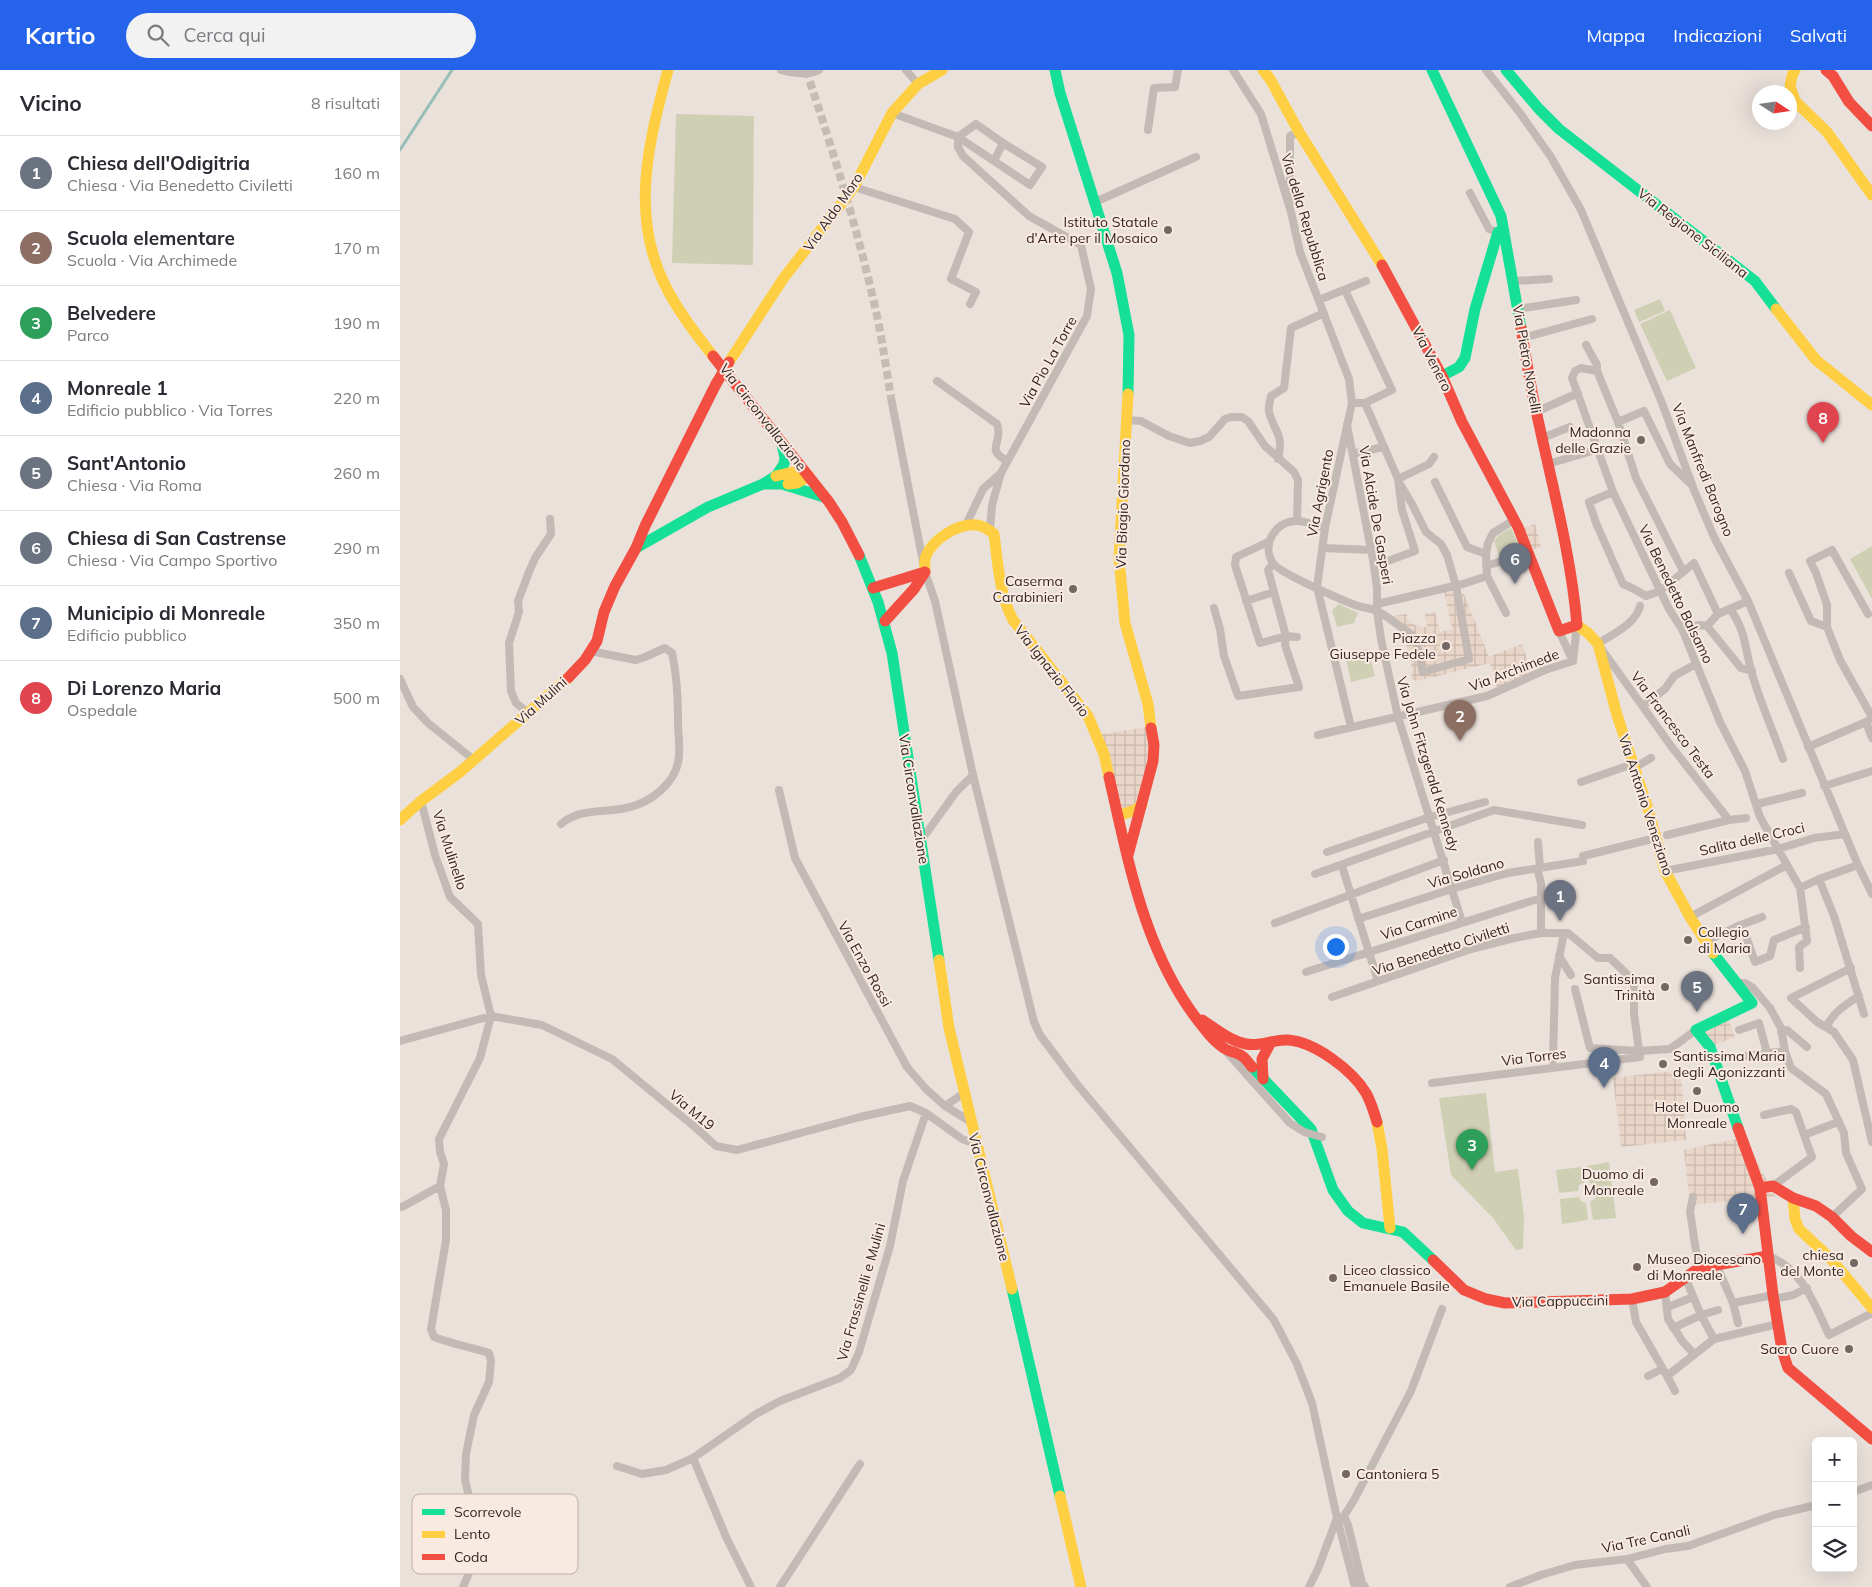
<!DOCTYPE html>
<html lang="it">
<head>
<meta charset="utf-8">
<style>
  :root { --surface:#fff; --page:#f2f2f3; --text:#2b2b33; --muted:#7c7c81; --line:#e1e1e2; --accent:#2563eb }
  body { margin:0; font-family:Mulish,sans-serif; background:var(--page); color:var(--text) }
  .controls { position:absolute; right:15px; bottom:15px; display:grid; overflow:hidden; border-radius:8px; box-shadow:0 5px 20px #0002 }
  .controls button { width:45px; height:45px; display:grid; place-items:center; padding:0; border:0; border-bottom:1px solid var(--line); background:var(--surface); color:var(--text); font:25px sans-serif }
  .compass { position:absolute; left:1352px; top:15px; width:45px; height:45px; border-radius:50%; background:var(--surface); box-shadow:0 5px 20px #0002; rotate:102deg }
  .you { position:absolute; left:935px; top:876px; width:18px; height:18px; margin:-12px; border:4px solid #fff; border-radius:50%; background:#1a73e8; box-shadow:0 0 0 8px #1a73e833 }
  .badge { display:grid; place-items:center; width:32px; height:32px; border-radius:50%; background:var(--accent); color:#fff; font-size:16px; font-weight:700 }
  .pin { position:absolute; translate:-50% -41px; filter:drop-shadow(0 1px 2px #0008) }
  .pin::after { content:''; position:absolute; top:26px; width:18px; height:15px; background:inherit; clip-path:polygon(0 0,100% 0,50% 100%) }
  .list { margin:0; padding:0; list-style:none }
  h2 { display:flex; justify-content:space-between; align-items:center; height:65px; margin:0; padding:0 20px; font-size:21px }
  h2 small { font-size:16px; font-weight:400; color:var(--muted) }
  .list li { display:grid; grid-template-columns:32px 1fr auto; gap:15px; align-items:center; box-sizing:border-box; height:75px; padding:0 20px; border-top:1px solid var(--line) }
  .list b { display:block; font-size:19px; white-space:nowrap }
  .list p { margin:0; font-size:16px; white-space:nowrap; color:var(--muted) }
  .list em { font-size:16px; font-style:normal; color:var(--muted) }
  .icon { flex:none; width:28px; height:28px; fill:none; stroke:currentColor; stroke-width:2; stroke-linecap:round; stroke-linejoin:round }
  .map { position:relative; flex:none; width:1472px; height:1517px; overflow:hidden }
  header { display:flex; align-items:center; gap:30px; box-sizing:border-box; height:70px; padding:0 25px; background:var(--accent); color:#fff }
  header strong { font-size:24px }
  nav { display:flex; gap:28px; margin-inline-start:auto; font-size:18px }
  .search { width:350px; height:45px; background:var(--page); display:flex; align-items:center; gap:12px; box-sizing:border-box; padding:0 18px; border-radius:28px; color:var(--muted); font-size:19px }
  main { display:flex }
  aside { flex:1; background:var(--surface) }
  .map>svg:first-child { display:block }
  .green { fill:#cfcfb4 }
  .plaza { fill:url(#plaza-grid) }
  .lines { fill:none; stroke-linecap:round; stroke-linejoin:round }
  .stream { stroke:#97beb7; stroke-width:3 }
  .street-tunnel { stroke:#c6bcb6; stroke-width:8; stroke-dasharray:8 4; stroke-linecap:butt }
  .street { stroke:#c3b9b5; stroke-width:8 }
  .fast { stroke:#16e098; stroke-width:11 }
  .slow { stroke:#ffcf43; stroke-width:11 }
  .jam { stroke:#f24e42; stroke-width:11 }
  .street-bridge { stroke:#c3b9b5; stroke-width:8 }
  .jam-bridge { stroke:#f24e42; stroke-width:11 }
  .poi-dot { fill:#736764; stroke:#f9eae1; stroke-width:2 }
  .labels { text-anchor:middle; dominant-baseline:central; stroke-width:4; stroke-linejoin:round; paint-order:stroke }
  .street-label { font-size:14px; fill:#332624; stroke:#f9eae1 }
  .poi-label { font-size:14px; fill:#332624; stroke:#f9eae1; text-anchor:end }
  .key { fill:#f9eae1; stroke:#beafa8; stroke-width:1 }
  .key-label { font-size:14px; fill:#332624 }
</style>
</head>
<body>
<header>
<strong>Kartio</strong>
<div class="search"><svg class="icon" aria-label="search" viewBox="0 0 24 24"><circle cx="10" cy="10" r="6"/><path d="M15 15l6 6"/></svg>Cerca qui</div>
<nav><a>Mappa</a><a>Indicazioni</a><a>Salvati</a></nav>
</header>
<main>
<aside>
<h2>Vicino<small>8 risultati</small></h2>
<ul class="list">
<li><span class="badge" style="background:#6b7280">1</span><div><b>Chiesa dell'Odigitria</b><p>Chiesa · Via Benedetto Civiletti</p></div><em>160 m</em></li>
<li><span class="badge" style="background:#8d6e63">2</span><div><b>Scuola elementare</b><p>Scuola · Via Archimede</p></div><em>170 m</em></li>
<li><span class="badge" style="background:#2e9e5b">3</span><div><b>Belvedere</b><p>Parco</p></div><em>190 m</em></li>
<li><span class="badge" style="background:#5c6f8a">4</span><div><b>Monreale 1</b><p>Edificio pubblico · Via Torres</p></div><em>220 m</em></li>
<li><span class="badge" style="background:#6b7280">5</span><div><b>Sant'Antonio</b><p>Chiesa · Via Roma</p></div><em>260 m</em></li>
<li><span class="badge" style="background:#6b7280">6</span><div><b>Chiesa di San Castrense</b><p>Chiesa · Via Campo Sportivo</p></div><em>290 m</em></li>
<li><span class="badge" style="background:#5c6f8a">7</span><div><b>Municipio di Monreale</b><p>Edificio pubblico</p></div><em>350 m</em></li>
<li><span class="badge" style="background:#e0444e">8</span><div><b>Di Lorenzo Maria</b><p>Ospedale</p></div><em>500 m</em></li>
</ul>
</aside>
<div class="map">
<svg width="1472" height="1517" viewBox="0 0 1472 1517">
  <defs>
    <pattern id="plaza-grid" width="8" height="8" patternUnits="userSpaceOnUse" patternTransform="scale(1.25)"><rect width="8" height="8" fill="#ead6c9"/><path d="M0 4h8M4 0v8" fill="none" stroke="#c9b8ac"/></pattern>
  </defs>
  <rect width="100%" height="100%" fill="#ebe1db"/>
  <!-- green -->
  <path class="green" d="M276,44L354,46L353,195L272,193Z
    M1260,229L1265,241L1239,252L1234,240Z
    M1270,240L1296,298L1267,311L1240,254Z
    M1111,458L1122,482L1106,487L1099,486L1094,471L1099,465Z
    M1472,476V529L1450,489Z
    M939,534L958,543L954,553L937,557L932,540Z
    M968,579L975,606L951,612L945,584Z
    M1086,1023L1095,1102L1118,1099L1124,1146L1123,1179L1116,1180L1093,1148L1051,1105L1039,1028Z
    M1209,1092L1212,1117L1196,1118L1194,1114L1189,1113L1187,1096Z
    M1182,1097L1184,1113L1179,1115L1178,1121L1159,1123L1156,1100Z
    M1213,1123L1216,1148L1193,1150L1190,1132L1196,1128L1197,1124Z
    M1179,1127L1181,1131L1186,1133L1188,1150L1162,1154L1160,1129Z"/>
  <!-- plaza -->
  <path class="plaza" d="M1135,454L1141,477L1129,481L1121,459Z
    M1044,521L1064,524L1089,587L1122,574L1132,605L1098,622L1090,593L1017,611L1011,609L1012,600L1004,565L995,546L1007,544L1008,552L1022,558L1027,556L1025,544L1035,542L1040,562L1052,559Z
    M752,656L742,735L718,746L697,665Z
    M1327,946L1335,967L1310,977L1296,960Z
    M1281,1000L1286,1070L1221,1077L1213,1008Z
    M1345,1067L1375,1127L1290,1135L1284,1080Z"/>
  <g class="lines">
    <!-- stream -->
    <path class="stream" d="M0,80L52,0"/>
    <!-- street-tunnel -->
    <path class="street-tunnel" d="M406,0C433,81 459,163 477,246C483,275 487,304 492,333
      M1295,1175L1298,1190"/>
    <!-- street -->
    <path class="street" d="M381,0C393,4 408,5 419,0
      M506,0L518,14
      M833,0L861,44L891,142L900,182L949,309L952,333L925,458L917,517L951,657
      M1086,0L1120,43L1151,87L1181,140L1262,333L1294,420L1314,467L1348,531L1458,795L1472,824
      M492,43L558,67L630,115L642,97L603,73L576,54L558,67V77L563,86L629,146L681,175L691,219L687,246L601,403L592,435L590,459
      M748,60L754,18L775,17L778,0
      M594,91L603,73
      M454,117L555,149L569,162L551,209L576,222L570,234
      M1070,123L1089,159L1098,162
      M695,132L796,87
      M890,132V66L899,62
      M1113,211L1149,209
      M945,220L992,320L965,333H952
      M919,230L966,211
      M1118,239L1176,230
      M1123,268L1192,249
      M1186,275L1197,295V301L1218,352L1236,408L1283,501
      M1197,301L1181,298L1175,301L1172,308L1213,422L1269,539L1282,559L1320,652L1345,701L1360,747L1400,818L1407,871L1399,877L1400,898
      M537,311L597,354C604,374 584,378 607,391
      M492,333L525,502L535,531L573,705L634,952L640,965L676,1013L874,1250L897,1294L912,1333L937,1448L955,1517
      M965,333L998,409L1002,440L1015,481L988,491L973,490
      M1136,342L1178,323
      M727,350L741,351L769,366L790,373L800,371L809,367L825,349L831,347H842L848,351L865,376L894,402L898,410L897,451
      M1218,352L1244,341L1270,394L1291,414
      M947,355L973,490L977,518V541L981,569L998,647L1062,852
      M1142,368L1170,357
      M953,384L983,377
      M878,389C884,363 875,364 869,342C868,337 870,331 871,326L884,318L891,258L924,243
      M1148,394L1199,379
      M998,409L1029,394L1034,387
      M1035,412L1067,477L1086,484
      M1213,422L1189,432L1196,453L1223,514L1234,519L1246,526L1260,521L1294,493L1318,544
      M565,457L583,419L601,403
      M925,458C916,456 905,450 895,451C875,452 861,475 873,493C879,503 944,531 958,536C964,538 971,538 977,541C988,546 1004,560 1015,567L1023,602L1069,589L1056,516L1047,485L1041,474L1026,462L1012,434L1000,414
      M868,472L836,487L835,495L860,573L886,566L897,567
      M922,478L972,480
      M1086,496L1102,491
      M1389,503L1411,551L1427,557
      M846,531L874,522
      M977,534L1063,514L1087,506
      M1240,536C1236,554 1212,564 1198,574L1271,676L1329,750
      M814,538L820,559L824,586L838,626L899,617L885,575L886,566L868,500L873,493
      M1330,539C1345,559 1345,577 1351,600C1359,630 1373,660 1383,689
      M1106,543L1087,506L1086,484L1088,473L1093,463L1114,450
      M1468,544L1432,480L1410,491L1416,503L1427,535V557L1440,590L1472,647
      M1307,556L1341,598L1352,601
      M1282,559L1300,555L1307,556L1318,544L1348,531
      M1159,561L1172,589
      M1173,591L1177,555
      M0,609L13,637L28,653L74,690
      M1243,636L1265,619L1274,606L1296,594
      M128,643L116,633L111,621L109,573L119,542L118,531L129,502L135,488L151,464L150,449
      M1469,650L1466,652L1472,668
      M918,665L1087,626L1145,600L1173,591
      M1408,677L1466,652
      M1234,698L1251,688
      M1181,712L1233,694
      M1424,716L1472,701
      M379,720L395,788L507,997L526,1019L545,1036L571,1052
      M21,731L35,785L50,827L78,854L81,905L91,946L80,988L39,1069L40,1082L44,1094L40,1116L46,1140V1170L31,1259L34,1267C52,1274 71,1277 89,1283L91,1291L89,1312L74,1345L66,1384L65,1410L74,1447L78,1482L63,1517
      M1357,734L1402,723
      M161,754C180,738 203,743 226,738C251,733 278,712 279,685C280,674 278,663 278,651C278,628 277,606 272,583L265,578L245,587L236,590L190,581
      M1267,765L1329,750L1346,748
      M520,772L556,722L573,705
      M1138,772L1140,798
      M927,782L1030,747L1085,732
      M1183,786L1256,768
      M942,796L978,911
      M1137,798L1141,813V863
      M1265,801L1378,779L1414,768L1445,764
      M915,804L1094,740L1182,755
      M1419,809L1434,846L1464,944
      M1400,818L1419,809L1458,795
      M1290,847L1387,795
      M958,849L1052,819L1108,803L1183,791
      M875,853L1044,790
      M1347,869L1355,892L1370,886L1374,870L1406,857
      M1307,871L1338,856L1362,847
      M1159,886L1171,905
      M1451,898L1391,928L1417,952L1434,962L1453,990L1472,1072
      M906,902L1141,828
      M1336,913H1345L1353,918L1370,938L1381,958L1385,981L1391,998L1426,1024L1444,1063L1446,1083L1462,1119L1432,1147
      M1175,919L1190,978L1239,981L1270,979L1296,960
      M932,927L1071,879L1114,868L1141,863H1168L1198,888H1210L1234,911V944L1240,987L1032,1013
      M1426,957C1434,942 1445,935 1459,926
      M1339,960L1359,953L1367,983
      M1381,962L1387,960L1407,977
      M0,971L91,946L142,955L212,989L296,1058L316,1076L337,1080L460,1047L510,1036L526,1043L562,1069L576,1074
      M826,981L847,1005
      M1346,986L1385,981
      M1153,991L1155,908L1164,863
      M545,1036L564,1023
      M1364,1045L1391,1039L1396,1042L1404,1065
      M1373,1116L1412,1087L1404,1065L1438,1052
      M1293,1127L1290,1141L1295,1175
      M0,1137L4,1136L40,1116
      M1368,1186C1402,1198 1415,1235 1429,1265L1472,1243
      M1316,1194L1333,1233L1338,1253
      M1285,1207L1301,1245L1314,1269
      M1265,1222L1268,1249L1283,1272L1294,1284
      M1232,1229L1236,1252L1267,1306
      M1374,1229L1393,1225L1407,1218
      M1333,1233L1373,1225
      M1268,1237L1293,1227
      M1273,1258L1301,1245L1318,1240
      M1248,1306L1262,1299
      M1275,1321L1267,1306L1314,1269L1378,1254
      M217,1396L242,1404L266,1400L293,1388
      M1453,1422L1472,1415
      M944,1446L954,1430L1011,1321L1042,1239
      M944,1446L948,1455L962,1513L965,1517
      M1227,1489L1247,1517
      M351,1517L327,1469L293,1388L356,1344L380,1331L440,1308L451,1300L459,1282L490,1176L503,1111L526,1043
      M380,1517L460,1394
      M909,1517L918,1499L937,1448
      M1110,1517L1141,1505L1175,1495L1227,1489L1265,1479L1288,1476L1374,1445L1416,1435"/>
    <!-- fast -->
    <path class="fast" d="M655,0L660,23L717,203L729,265L728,324
      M1032,0L1101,146L1121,258
      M1106,0L1139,39L1159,59L1355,211L1376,239
      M1042,306L1059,297L1065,288L1075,239L1098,162L1103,160
      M364,414H382L424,427
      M236,478L308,437L363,414L376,406L384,394L385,388L382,374
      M459,485L478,532L492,583L539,890
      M1313,883L1352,933L1296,960L1310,977L1338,1058
      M852,997L911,1059L933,1120L948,1141L963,1153L1003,1162L1033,1190
      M612,1219L660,1426"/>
    <!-- slow -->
    <path class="slow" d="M268,0C249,70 230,144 264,213C277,240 295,263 313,286
      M863,0L870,9L899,62L982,195
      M1395,0L1392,6L1390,16L1395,31L1427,62L1472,125
      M1376,239L1416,290L1472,335
      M329,292L383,209L454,117L492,43L518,14L542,0
      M728,324L719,489L725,553L748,634L751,658
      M376,406L393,402L409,406L397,413L388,414
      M525,502C525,497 524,491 526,486C533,469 558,453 577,455C584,456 589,460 594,464C598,494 599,523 613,550L688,646L704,684L709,707
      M1177,555L1188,563L1198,574L1217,645L1248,739L1265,801L1290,847L1313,883
      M718,746L735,740L742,735
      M0,750L21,731L60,702L168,608
      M539,890L549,958L612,1219
      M977,1052L982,1079L990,1158
      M1393,1128L1395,1149L1399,1159L1431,1189L1472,1238
      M660,1426L681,1517"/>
    <!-- jam -->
    <path class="jam" d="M1426,0L1433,6L1449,32L1472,56
      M982,195L1042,306L1062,352L1118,457L1159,561L1177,555
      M1121,258C1126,287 1130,316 1137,345C1152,415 1171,484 1177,555
      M313,286L429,432L442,452L459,485
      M473,518L525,502
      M485,551L514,519L525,502
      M168,608L185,590L197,571L204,542L215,516L236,478L245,456L316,314
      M709,707C729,794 745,886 803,957C809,965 816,973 824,978C829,982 837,982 842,986C845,988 849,993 852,997
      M728,785L753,691L754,675L751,658
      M802,950C816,959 830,971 846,974C861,977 873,969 888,970C915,972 952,1000 966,1023C971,1032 974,1042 977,1052
      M863,1009L862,989L871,972
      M1338,1058L1360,1118L1373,1225L1382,1280L1388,1298L1472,1369
      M1360,1118L1373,1116L1393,1128L1416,1136L1432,1147L1451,1166L1472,1182
      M1033,1190L1064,1220L1086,1229L1105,1233L1232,1229L1265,1222L1299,1198L1368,1186"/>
    <!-- street-bridge -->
    <path class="street-bridge" d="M847,1005L890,1053L904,1062L922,1067"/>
    <!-- jam-bridge -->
    <path class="jam-bridge" d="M316,314L329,292"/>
  </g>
  <!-- markers -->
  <g class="poi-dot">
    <circle cx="768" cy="160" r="5"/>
    <circle cx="1241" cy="370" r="5"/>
    <circle cx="673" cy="519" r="5"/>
    <circle cx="1046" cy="576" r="5"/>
    <circle cx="1288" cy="870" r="5"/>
    <circle cx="1265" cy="917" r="5"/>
    <circle cx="1263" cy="994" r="5"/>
    <circle cx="1297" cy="1021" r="5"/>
    <circle cx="1254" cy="1112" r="5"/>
    <circle cx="1454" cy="1193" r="5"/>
    <circle cx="1237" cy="1197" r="5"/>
    <circle cx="933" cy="1208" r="5"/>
    <circle cx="1449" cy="1279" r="5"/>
    <circle cx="946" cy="1404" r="5"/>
  </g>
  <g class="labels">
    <!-- street labels -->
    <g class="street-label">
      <text transform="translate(433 142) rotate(-55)">Via Aldo Moro</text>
      <text transform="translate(905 147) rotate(73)">Via della Repubblica</text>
      <text transform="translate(1293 163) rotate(38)">Via Regione Siciliana</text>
      <text transform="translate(1032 289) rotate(63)">Via Venero</text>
      <text transform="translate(1127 289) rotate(80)">Via Pietro Novelli</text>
      <text transform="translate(648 292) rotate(-61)">Via Pio La Torre</text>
      <text transform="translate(363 347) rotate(52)">Via Circonvallazione</text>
      <text transform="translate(1303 400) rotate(68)">Via Manfredi Barogno</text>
      <text transform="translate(920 423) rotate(-79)">Via Agrigento</text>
      <text transform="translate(723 434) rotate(-88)">Via Biagio Giordano</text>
      <text transform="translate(976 445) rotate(80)">Via Alcide De Gasperi</text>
      <text transform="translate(1276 524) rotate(64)">Via Benedetto Balsamo</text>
      <text transform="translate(1114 600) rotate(-21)">Via Archimede</text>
      <text transform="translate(652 601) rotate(52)">Via Ignazio Florio</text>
      <text transform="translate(141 631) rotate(-42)">Via Mulini</text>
      <text transform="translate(1273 655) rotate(53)">Via Francesco Testa</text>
      <text transform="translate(1028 694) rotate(73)">Via John Fitzgerald Kennedy</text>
      <text transform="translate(514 729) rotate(81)">Via Circonvallazione</text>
      <text transform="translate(1246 735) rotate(72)">Via Antonio Veneziano</text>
      <text transform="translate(1352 769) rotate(-13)">Salita delle Croci</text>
      <text transform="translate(50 780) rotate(72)">Via Mulinello</text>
      <text transform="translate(1066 803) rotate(-16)">Via Soldano</text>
      <text transform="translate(1019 853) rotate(-18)">Via Carmine</text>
      <text transform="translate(1041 879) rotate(-18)">Via Benedetto Civiletti</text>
      <text transform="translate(465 894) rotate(61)">Via Enzo Rossi</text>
      <text transform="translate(1134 987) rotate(-7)">Via Torres</text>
      <text transform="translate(292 1040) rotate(40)">Via M19</text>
      <text transform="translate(589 1127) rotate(76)">Via Circonvallazione</text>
      <text transform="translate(461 1222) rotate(-74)">Via Frassinelli e Mulini</text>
      <text transform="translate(1160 1231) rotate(-1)">Via Cappuccini</text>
      <text transform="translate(1246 1469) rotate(-12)">Via Tre Canali</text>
    </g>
    <!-- poi labels -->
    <g class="poi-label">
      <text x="758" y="152">Istituto Statale<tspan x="758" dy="16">d'Arte per il Mosaico</tspan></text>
      <text x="1231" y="362">Madonna<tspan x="1231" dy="16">delle Grazie</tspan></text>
      <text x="663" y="511">Caserma<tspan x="663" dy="16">Carabinieri</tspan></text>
      <text x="1036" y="568">Piazza<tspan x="1036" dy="16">Giuseppe Fedele</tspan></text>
      <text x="1298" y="862" text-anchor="start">Collegio<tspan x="1298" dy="16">di Maria</tspan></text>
      <text x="1255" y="909">Santissima<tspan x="1255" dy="16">Trinità</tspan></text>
      <text x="1273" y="986" text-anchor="start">Santissima Maria<tspan x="1273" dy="16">degli Agonizzanti</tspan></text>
      <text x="1297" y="1037" text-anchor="middle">Hotel Duomo<tspan x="1297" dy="16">Monreale</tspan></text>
      <text x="1244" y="1104">Duomo di<tspan x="1244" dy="16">Monreale</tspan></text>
      <text x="1444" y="1185">chiesa<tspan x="1444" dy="16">del Monte</tspan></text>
      <text x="1247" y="1189" text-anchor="start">Museo Diocesano<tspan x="1247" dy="16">di Monreale</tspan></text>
      <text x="943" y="1200" text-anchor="start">Liceo classico<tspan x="943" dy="16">Emanuele Basile</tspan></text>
      <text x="1439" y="1279">Sacro Cuore</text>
      <text x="956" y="1404" text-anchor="start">Cantoniera 5</text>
    </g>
  </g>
  <!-- legend -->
  <rect x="12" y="1424" width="166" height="80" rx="8" class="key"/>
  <rect x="22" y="1439" width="23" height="6" fill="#16e098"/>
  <rect x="22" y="1461" width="23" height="7" fill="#ffcf43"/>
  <rect x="22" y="1484" width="23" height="6" fill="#f24e42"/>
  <g class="key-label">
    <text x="54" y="1447">Scorrevole</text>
    <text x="54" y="1469">Lento</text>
    <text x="54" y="1492">Coda</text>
  </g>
</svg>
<div class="controls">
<button>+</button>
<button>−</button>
<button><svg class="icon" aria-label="layers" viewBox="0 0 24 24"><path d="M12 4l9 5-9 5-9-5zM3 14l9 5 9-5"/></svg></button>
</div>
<svg class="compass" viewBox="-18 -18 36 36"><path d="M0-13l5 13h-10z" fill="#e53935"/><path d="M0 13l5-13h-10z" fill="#7c7c81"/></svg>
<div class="you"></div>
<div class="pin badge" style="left:1160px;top:851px;background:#6b7280">1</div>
<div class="pin badge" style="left:1060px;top:671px;background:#8d6e63">2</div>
<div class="pin badge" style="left:1072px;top:1100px;background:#2e9e5b">3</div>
<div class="pin badge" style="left:1204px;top:1018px;background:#5c6f8a">4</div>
<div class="pin badge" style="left:1297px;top:942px;background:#6b7280">5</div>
<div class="pin badge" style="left:1115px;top:514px;background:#6b7280">6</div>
<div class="pin badge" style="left:1343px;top:1164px;background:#5c6f8a">7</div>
<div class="pin badge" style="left:1423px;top:373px;background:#e0444e">8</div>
</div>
</main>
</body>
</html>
